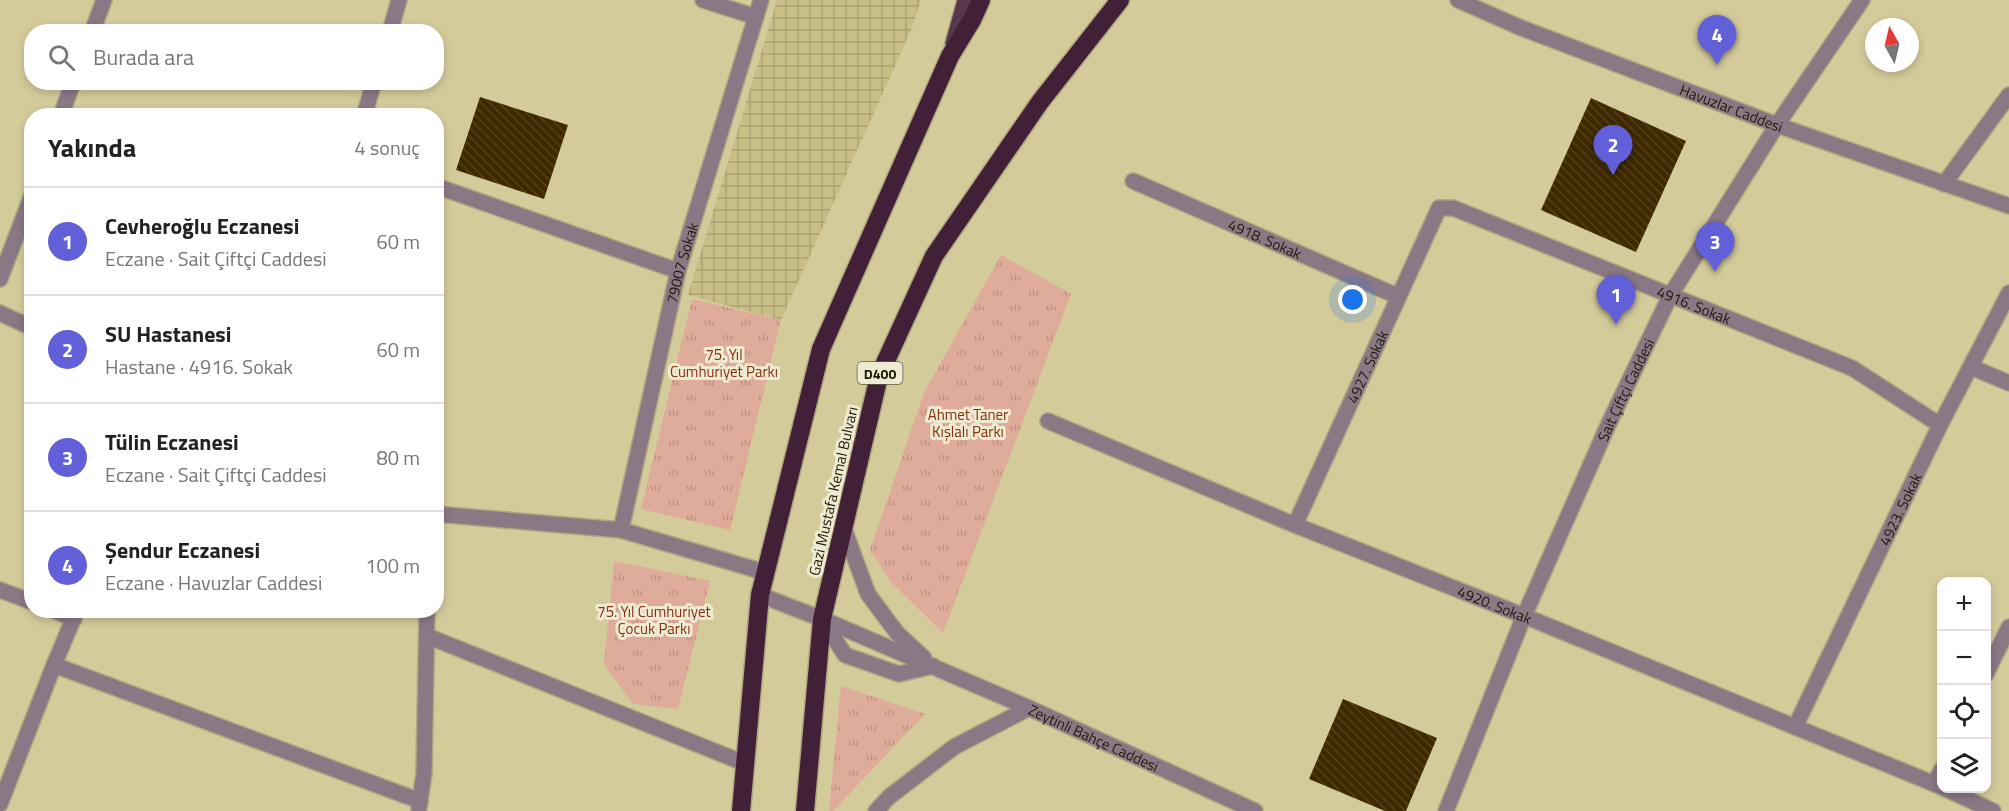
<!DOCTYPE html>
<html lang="tr">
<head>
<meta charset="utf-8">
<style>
  :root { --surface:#fff; --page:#f6f6f6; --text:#222; --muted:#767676; --line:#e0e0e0; --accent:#6160d8 }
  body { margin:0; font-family:"Titillium Web",sans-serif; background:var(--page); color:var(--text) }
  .controls { position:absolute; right:18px; bottom:18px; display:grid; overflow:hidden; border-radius:12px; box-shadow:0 3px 9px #0003 }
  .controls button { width:54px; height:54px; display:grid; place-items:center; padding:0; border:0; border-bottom:2px solid var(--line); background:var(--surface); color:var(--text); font:30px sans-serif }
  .compass { position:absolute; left:1865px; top:18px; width:54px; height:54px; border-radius:50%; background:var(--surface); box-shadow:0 3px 9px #0003; rotate:352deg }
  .you { position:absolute; left:1353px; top:300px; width:21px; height:21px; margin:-15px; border:4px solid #fff; border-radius:50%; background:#1a73e8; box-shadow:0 0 0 9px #1a73e833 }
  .badge { display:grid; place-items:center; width:39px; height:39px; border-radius:50%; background:var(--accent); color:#fff; font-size:20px; font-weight:700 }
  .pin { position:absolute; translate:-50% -50px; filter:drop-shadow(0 2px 3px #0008) }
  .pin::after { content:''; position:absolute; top:32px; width:21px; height:18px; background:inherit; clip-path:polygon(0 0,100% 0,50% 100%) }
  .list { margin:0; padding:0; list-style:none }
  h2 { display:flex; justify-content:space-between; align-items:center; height:78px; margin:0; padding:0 24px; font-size:26px }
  h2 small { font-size:20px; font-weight:400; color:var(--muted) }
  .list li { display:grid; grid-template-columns:39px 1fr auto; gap:18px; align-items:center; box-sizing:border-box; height:108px; padding:0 24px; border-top:2px solid var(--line) }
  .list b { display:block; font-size:22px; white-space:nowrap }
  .list p { margin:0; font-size:20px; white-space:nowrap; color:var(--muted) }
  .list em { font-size:20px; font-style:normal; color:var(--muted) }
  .icon { flex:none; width:33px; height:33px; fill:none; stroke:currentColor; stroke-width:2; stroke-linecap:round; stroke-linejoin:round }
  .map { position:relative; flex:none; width:2009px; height:811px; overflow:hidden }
  .search { position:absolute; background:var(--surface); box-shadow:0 3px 9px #0003; left:24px; top:24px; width:420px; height:66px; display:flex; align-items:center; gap:15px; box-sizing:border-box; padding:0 21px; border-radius:24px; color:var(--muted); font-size:22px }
  .panel { position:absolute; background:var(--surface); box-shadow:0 3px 9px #0003; left:24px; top:108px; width:420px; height:510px; border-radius:24px }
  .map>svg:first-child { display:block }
  .industrial { fill:url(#industrial-grid) }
  .grass { fill:url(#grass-tufts) }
  .building { fill:url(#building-back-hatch) }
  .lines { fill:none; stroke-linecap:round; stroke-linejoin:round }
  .minor-casing { stroke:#b0a87e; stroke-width:18 }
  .major-casing { stroke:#b0a87e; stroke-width:18 }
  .highway-casing { stroke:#b0a87e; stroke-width:21 }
  .minor { stroke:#8b7885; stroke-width:15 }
  .major { stroke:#56374c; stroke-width:15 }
  .highway { stroke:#422038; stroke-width:18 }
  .labels { text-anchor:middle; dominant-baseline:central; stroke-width:6; stroke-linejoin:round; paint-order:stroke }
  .shield { fill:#efebd3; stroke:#5d5946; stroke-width:1.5 }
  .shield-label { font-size:14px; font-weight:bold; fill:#1f1b09 }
  .street-label { font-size:15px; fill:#1f1b09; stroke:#efebd3 }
  .park-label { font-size:15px; fill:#843011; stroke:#efebd3 }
</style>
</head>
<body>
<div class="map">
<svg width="2009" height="811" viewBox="0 0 2009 811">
  <defs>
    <pattern id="industrial-grid" width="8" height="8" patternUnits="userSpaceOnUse" patternTransform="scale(1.5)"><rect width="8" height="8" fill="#c8be86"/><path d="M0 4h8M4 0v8" fill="none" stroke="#aba372"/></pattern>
    <pattern id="grass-tufts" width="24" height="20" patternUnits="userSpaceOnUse" patternTransform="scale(1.5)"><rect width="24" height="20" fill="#dfab9a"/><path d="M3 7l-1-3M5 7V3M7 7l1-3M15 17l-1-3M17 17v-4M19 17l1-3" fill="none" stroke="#bf9383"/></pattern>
    <pattern id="building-back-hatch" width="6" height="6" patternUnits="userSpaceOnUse" patternTransform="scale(1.5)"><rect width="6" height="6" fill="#3f2900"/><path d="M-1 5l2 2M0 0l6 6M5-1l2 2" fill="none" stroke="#523f1b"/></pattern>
  </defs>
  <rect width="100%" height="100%" fill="#d4cb9b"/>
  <!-- industrial -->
  <path class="industrial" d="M777,0H921L912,28L781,320L688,295Z"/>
  <!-- grass -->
  <path class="grass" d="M1001,255L1071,294L943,633L891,582L870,550L924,393Z
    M692,299L781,320L730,530L641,509Z
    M614,561L710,581L678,709L633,704L604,664Z
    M841,686L925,714L833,811H829Z"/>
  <!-- building -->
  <path class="building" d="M480,97L568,125L544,199L456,170Z
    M1591,98L1686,141L1636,252L1541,210Z
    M1343,699L1437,738L1406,811H1385L1309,779Z"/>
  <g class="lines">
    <!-- minor casing -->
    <g class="minor-casing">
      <g id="minor">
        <path d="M703,0L756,17"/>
        <path id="s1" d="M1458,0L1519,27L1777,125L2009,206"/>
        <path d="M92,32L104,0"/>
        <path d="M390,32L399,0"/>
        <path d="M61,116L73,82"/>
        <path d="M364,116L374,82"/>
        <path id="s2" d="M1133,181L1397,296"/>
        <path d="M1944,184L2009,95"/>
        <path d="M436,186L678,271"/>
        <path d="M0,279L32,195"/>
        <path d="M0,313L32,328"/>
        <path d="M1971,367L2009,383"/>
        <path id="s3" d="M1048,421L1295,525L1524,616L1942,787"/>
        <path d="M436,514L621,530L764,572"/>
        <path id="s4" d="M1295,525L1439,208H1453L1852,368L1940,425"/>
        <path d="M843,526L868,594L897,633L924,658"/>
        <path id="s5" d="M621,530L678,271L761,0"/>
        <path d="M0,590L32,602"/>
        <path id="s6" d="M760,595L822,619L1029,708L1255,811"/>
        <path d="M53,610L74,619"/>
        <path d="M822,619L845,655L899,674L933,666"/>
        <path d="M427,636L744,763"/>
        <path d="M54,665L420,801"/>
        <path d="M1986,674L2009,627"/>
        <path id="s7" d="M1795,727L1940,425L2009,293"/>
        <path d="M1934,784L1942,769"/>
        <path d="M1944,788L1993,811"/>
        <path d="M0,804L54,665L77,610"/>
        <path d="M419,808L424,773L427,610"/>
        <path d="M876,811L889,797L954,747L1029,708"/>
        <path id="s8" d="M1446,811L1524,616L1609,423L1670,296L1777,125L1862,0"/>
      </g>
    </g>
    <!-- major casing -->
    <g class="major-casing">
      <path id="major" d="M953,43L965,0"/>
    </g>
    <!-- highway casing -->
    <g class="highway-casing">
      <path id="highway" d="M741,811L760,595L821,349L950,56L972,20L981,0
        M805,811L822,619L879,376L934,256L1040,102L1120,0"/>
    </g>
    <!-- minor -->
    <use href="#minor" class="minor"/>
    <!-- major -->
    <use href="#major" class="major"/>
    <!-- highway -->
    <use href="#highway" class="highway"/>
  </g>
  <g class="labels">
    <!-- shield labels -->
    <rect class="shield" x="857.5" y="362" width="45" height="22" rx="4.5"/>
    <g class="shield-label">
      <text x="880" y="373">D400</text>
    </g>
    <!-- street labels -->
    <g class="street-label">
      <text stroke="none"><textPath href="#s1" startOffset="294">Havuzlar Caddesi</textPath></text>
      <text stroke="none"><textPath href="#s2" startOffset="144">4918. Sokak</textPath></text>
      <text stroke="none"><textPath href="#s5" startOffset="274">79007 Sokak</textPath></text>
      <text stroke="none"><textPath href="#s4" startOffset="622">4916. Sokak</textPath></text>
      <text stroke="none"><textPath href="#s4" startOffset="174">4927. Sokak</textPath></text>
      <text stroke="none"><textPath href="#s8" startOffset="458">Sait Çiftçi Caddesi</textPath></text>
      <text transform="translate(833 491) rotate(-77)">Gazi Mustafa Kemal Bulvarı</text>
      <text stroke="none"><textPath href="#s7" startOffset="242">4923. Sokak</textPath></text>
      <text stroke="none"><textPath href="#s3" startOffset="483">4920. Sokak</textPath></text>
      <text stroke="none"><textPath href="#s6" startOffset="363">Zeytinli Bahçe Caddesi</textPath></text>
    </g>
    <!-- park labels -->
    <g class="park-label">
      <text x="724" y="354">75. Yıl<tspan x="724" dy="17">Cumhuriyet Parkı</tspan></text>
      <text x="968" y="414">Ahmet Taner<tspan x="968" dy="17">Kışlalı Parkı</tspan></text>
      <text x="654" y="611">75. Yıl Cumhuriyet<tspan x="654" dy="17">Çocuk Parkı</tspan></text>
    </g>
  </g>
</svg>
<div class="controls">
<button>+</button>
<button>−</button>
<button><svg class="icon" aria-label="locate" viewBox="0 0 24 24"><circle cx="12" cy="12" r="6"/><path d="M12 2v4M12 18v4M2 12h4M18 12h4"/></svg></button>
<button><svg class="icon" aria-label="layers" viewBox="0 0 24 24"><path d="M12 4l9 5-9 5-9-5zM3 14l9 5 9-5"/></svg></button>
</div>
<svg class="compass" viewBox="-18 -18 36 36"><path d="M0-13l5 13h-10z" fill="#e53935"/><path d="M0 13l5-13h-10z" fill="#767676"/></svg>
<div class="you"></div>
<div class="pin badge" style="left:1616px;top:325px">1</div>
<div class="pin badge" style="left:1613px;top:175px">2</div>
<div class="pin badge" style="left:1715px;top:272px">3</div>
<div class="pin badge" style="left:1717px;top:65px">4</div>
<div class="search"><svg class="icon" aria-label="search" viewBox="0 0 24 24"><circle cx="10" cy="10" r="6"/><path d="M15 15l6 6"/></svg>Burada ara</div>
<section class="panel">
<h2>Yakında<small>4 sonuç</small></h2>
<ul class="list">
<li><span class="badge">1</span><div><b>Cevheroğlu Eczanesi</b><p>Eczane · Sait Çiftçi Caddesi</p></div><em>60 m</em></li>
<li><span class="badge">2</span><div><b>SU Hastanesi</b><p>Hastane · 4916. Sokak</p></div><em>60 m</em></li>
<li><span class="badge">3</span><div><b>Tülin Eczanesi</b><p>Eczane · Sait Çiftçi Caddesi</p></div><em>80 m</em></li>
<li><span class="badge">4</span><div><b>Şendur Eczanesi</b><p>Eczane · Havuzlar Caddesi</p></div><em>100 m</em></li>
</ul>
</section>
</div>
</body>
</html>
